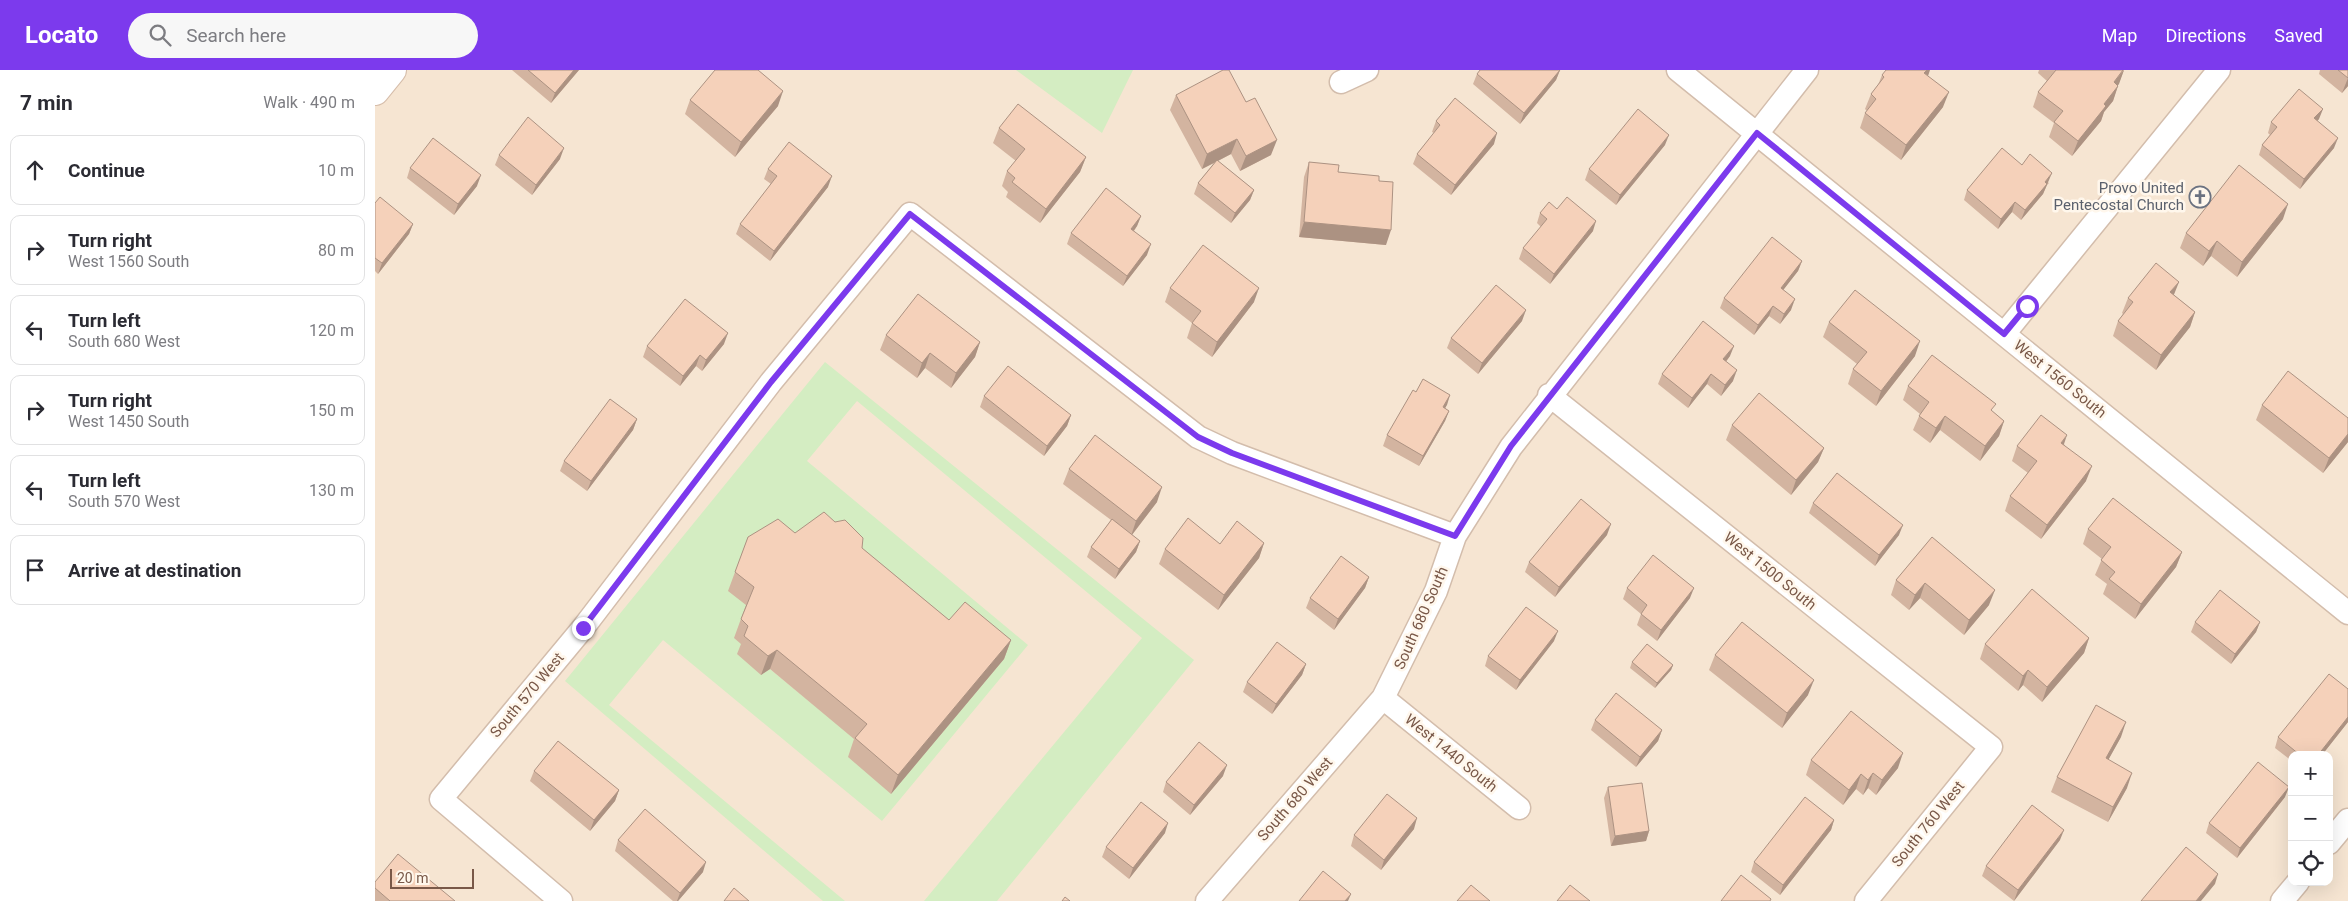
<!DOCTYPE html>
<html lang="en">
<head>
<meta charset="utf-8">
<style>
  :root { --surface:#fff; --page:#f7f7f7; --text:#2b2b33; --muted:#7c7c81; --line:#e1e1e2; --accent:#7c3aed }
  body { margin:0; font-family:Roboto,sans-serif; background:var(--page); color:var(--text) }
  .controls { position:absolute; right:15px; bottom:15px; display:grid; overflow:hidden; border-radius:10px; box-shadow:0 5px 20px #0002 }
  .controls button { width:45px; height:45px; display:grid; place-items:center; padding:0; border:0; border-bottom:1px solid var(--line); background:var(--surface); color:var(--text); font:25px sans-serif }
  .scale { position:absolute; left:15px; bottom:12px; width:84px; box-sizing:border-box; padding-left:5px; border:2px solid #795848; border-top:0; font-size:14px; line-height:18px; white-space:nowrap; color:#795848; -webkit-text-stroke:4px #fff7ec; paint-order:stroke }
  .stop { position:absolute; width:15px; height:15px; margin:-11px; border:4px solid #7c3aed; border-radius:50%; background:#fff }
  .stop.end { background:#7c3aed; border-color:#fff; box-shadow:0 1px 5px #0008 }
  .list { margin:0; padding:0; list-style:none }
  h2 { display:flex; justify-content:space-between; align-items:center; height:65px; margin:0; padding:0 20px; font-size:21px }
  h2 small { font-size:16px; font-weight:400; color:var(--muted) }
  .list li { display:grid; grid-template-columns:32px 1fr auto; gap:15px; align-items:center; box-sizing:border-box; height:70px; margin:0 10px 10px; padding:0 10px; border:1px solid var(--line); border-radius:10px }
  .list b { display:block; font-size:19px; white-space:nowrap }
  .list p { margin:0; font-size:16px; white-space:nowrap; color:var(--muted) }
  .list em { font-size:16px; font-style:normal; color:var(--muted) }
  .icon { flex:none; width:28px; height:28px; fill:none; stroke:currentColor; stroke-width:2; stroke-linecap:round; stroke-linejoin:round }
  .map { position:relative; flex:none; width:1973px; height:831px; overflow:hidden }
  header { display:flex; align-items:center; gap:30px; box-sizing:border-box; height:70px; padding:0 25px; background:var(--accent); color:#fff }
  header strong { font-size:24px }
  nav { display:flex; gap:28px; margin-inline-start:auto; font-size:18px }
  .search { width:350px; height:45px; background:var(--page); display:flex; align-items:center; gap:12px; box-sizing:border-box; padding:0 18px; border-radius:28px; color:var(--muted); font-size:19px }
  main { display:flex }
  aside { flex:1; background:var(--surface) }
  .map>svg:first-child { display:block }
  .residential { fill:#f6e5d2; fill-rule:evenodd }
  .green { fill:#d4edc2; fill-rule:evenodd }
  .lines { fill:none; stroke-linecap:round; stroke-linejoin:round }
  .street-casing { stroke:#d3bdac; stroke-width:25 }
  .secondary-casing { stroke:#d6bdaa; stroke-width:30 }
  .street { stroke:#fff; stroke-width:22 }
  .secondary { stroke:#fff; stroke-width:28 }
  .wall { fill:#d3b4a0 }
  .shaded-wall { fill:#ac9282 }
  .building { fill:#f5d1ba; stroke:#ac9282 }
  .route { stroke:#7c3aed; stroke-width:6 }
  .labels { text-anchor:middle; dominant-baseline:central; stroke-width:5; stroke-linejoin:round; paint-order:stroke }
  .worship-label { font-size:15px; fill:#5b616d; stroke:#fff7ec; text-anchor:end }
  .street-label { font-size:15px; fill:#795848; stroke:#fff7ec }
</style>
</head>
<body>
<header>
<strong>Locato</strong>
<div class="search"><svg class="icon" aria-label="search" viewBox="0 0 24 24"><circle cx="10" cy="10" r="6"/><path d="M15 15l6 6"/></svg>Search here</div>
<nav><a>Map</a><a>Directions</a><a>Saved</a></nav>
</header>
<main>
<aside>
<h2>7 min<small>Walk · 490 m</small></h2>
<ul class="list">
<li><svg class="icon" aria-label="ahead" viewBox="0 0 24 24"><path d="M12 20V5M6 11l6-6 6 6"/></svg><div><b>Continue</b></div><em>10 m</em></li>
<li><svg class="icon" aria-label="right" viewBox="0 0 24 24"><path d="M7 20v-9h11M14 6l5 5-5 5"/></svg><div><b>Turn right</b><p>West 1560 South</p></div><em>80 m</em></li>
<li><svg class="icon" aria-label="left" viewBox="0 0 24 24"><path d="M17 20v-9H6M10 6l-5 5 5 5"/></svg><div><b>Turn left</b><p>South 680 West</p></div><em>120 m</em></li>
<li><svg class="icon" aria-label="right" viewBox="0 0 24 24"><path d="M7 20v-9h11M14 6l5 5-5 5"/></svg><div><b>Turn right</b><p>West 1450 South</p></div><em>150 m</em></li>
<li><svg class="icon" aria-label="left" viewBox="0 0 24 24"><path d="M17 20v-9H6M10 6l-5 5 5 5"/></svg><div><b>Turn left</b><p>South 570 West</p></div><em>130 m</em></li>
<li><svg class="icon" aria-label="arrive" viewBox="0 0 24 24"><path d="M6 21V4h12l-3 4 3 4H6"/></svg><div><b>Arrive at destination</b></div></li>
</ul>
</aside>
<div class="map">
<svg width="1973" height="831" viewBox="0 0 1973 831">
  <rect width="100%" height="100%" fill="#fef4e5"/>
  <!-- residential -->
  <path class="residential" d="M0,0H1973V831H0ZM1917,685H1954V812H1917Z"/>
  <!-- green -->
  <path class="green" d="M641,0H758L727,63Z
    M450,292L819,590L622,831H549L767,568L482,331L432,391L653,575L507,751L288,570L234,635L470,831H448L190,611ZM372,535L629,589L485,673L395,599L386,604L366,574Z"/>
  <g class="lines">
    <!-- street casing -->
    <g class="street-casing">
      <path id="street" d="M1303,0L1973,543
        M966,12L992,0
        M1629,264L1844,0
        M1174,325L1616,677L1491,831
        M1008,628L1144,738
        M1954,773L1973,750
        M186,831L66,729L208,558L396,312L535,144L823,367L857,383L1080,466
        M832,831L1008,628L1061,521L1080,466L1136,377L1432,0
        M1907,831L1923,812"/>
    </g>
    <!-- secondary casing -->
    <g class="secondary-casing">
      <path id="secondary" d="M0,21L17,0"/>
    </g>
    <!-- street -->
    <use href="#street" class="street"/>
    <!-- secondary -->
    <use href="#secondary" class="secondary"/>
  </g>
  <!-- wall -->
  <path class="wall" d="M137,0H204L176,33Z
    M1185,0L1181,10L1145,54L1098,14L1102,4Z
    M1664,0H1749L1743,15L1738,31L1729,42L1726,51L1697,86L1674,67L1679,53L1658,37L1663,22L1672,11L1663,3Z
    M1945,0H1973V16L1967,23L1944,4Z
    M1507,5L1553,6L1568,37L1526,90L1485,58L1490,43L1492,41L1490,39L1496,24L1503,15Z
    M801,25L896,85L865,101L856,84L843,91L879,120L875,130L856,153L819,124L823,113L839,93L827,99L795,40Z
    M315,30L403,36L360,87L310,44Z
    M1944,49L1942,51L1959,78L1925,119L1884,85L1887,75L1895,65L1893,63L1896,52Z
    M1061,51L1119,74L1076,125L1038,94L1042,84L1059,63L1057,62Z
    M624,58L711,87L705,102L665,153L631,127L633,122L627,116L632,101L641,91L618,73Z
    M1290,75L1241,135L1210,110L1214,99Z
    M124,85L185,89L157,125L120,95Z
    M934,92L963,102L1004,111L1011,175L924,167L929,107Z
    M1647,95L1674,113L1672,115L1668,124L1646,150L1637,142L1623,159L1589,130L1592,120Z
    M35,98L102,116L79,145L32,108Z
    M393,99L453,117L395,191L361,164L365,154L396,114L389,109Z
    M0,133L38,154L34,164L3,204L0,201Z
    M1182,139L1218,161L1175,214L1144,189L1148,178L1166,157L1162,153L1165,143Z
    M766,146L762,156L759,161L772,185L748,216L692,174L696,163Z
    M1908,149L1862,207L1836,186L1828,196L1805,178L1811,163Z
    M1427,191L1423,201L1408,220L1416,240L1405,254L1394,246L1379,265L1345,238L1349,228Z
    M795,218L879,232L837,287L812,268L817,253L790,232Z
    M1799,225L1820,242L1815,257L1781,300L1738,266L1743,251L1748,244L1747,243L1753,228Z
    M1147,251L1103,304L1072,278L1076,268Z
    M1454,252L1540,286L1501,336L1473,314L1478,299L1482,294L1448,267Z
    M511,265L605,272L600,287L576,318L550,298L542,308L505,280Z
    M349,274L327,301L321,296L305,316L268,287L272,276Z
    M1355,286L1351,292L1358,311L1346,326L1332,314L1313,338L1283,314L1287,304Z
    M1533,316L1618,342L1629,351L1624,366L1605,391L1565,360L1555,373L1538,360L1545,344L1528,330Z
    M1041,322L1075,325L1070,338L1074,341L1070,351L1044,396L1008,376L1012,365Z
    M609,326L696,345L692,356L669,386L605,337Z
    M1887,335L1973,348V372L1948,403L1881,350Z
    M262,349L258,360L212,421L185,401L189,391Z
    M1357,355L1449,378L1443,392L1416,425L1351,370Z
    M1689,374L1711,411L1666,469L1630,441L1635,426L1653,403L1637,391L1642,376Z
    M694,399L782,432L757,465L765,471L761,482L740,509L712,487L716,477L736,450L688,414Z
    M1438,433L1524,465L1500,496L1434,443Z
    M1713,459L1807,482L1801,497L1760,549L1728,524L1732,514L1720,505L1727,489L1708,474Z
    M420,463L487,478L574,550L636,570L629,589L516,724L473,687L479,669L395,599L386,605L362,584L366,574L359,568L371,535L353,521L373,467Z
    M1232,465L1180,527L1150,502L1154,492Z
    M1557,467L1614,535L1589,565L1545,528L1534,540L1516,525L1521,510Z
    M889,473L884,488L843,540L784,494L790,479L845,474Z
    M994,507L990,518L959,560L931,538L935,528Z
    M1252,518L1315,528L1282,571L1262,555L1266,544L1248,529Z
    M1820,552H1885L1881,562L1856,594L1816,562Z
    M1714,568L1709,583L1667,632L1648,615L1643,621L1605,589L1610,574Z
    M1179,571L1141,620L1110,596L1113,586Z
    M1340,585L1433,625L1407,658L1334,600Z
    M1257,592L1298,595L1296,600L1280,618L1255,598Z
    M931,594L927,605L897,644L868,622L872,612Z
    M1973,619V652L1947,685H1917V691L1900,678L1903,667Z
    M1220,650L1287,660L1283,671L1261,697L1216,660Z
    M1746,667L1733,690L1752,718L1733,752L1676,722L1682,707Z
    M1436,690L1523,698L1501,725L1493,718L1488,725L1481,719L1468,735L1431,705Z
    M159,701L244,720L240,731L215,761L155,711Z
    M848,706L815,745L788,722L791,712Z
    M1233,717L1274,761L1271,771L1236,776L1229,728Z
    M1910,727L1862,788L1831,763L1834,753Z
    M1459,750L1456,760L1405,825L1376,802L1379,792Z
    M1039,759L1006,800L976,776L979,765Z
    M790,763L754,809L727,787L731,777Z
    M243,770L328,802L303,831H298L240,781Z
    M1685,770L1639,831L1607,806L1611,796Z
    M0,812L80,831H0Z"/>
  <!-- shaded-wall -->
  <path class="shaded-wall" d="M199,0H204L176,33L180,23Z
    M1185,0L1181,10L1145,54L1149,43Z
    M1552,0H1555L1553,6L1549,3Z
    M1749,0L1744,14L1733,27L1739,12Z
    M1973,8V16L1967,23Z
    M1743,16L1738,31L1729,42L1726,51L1697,86L1703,71L1729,34Z
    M408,21L403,36L360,87L366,72Z
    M1574,22L1568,37L1526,90L1531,75Z
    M1948,39L1944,49L1936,58L1939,48Z
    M1122,63L1119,74L1076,125L1080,115Z
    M1294,65L1290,75L1241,135L1245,125Z
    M1963,68L1959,78L1925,119L1929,109Z
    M862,69L856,84L827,99L832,84Z
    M902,70L896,85L865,101L871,86Z
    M189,78L185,89L157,125L161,115Z
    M711,87L705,102L665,153L671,139Z
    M1677,103L1668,124L1646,150L1650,140L1670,112Z
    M106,105L102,116L79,145L83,134Z
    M457,106L453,117L395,191L399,181Z
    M879,120L875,130L856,153L860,143Z
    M1640,132L1637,142L1623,159L1626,149Z
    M1913,134L1908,149L1862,207L1867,192Z
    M766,146L762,156L752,170L756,159Z
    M1221,151L1218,161L1175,214L1179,204Z
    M929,152L1016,160L1011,175L924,167Z
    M38,154L34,164L3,204L7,193Z
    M1842,171L1836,186L1828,196L1834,181Z
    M776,174L772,185L748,216L752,206Z
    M1427,191L1423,201L1402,228L1406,218Z
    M1804,212L1798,227L1795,222Z
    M884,218L879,232L837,287L842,272Z
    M1420,229L1416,240L1405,254L1409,244Z
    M1398,236L1394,246L1379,265L1383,255Z
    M1151,240L1147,251L1103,304L1107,293Z
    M1820,242L1815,257L1781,300L1786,285Z
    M353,263L349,274L327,301L331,290Z
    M1545,271L1540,286L1501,336L1506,321Z
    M605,272L600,287L576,318L581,303Z
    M1359,276L1355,286L1344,300L1348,289Z
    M555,283L550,298L542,308L547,293Z
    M325,285L321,296L305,316L308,306Z
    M1362,300L1358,311L1346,326L1350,315Z
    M1336,304L1332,314L1313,338L1317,328Z
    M1075,325L1072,335L1064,348L1068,337Z
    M1074,341L1070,351L1044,396L1048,386Z
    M696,345L692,356L669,386L672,376Z
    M1570,346L1565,360L1555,373L1561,358Z
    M262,349L258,360L212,421L216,411Z
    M1629,351L1624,366L1605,391L1610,376Z
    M1973,364V372L1948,403L1954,388Z
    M1692,365L1687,380L1686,373Z
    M1449,378L1443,392L1416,425L1421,410Z
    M1717,396L1711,411L1666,469L1672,455Z
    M787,417L782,432L756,466L761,451Z
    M1236,454L1232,465L1180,527L1184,517Z
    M1528,455L1524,465L1500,496L1504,485Z
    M765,471L761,482L740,509L744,499Z
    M889,473L884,488L843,540L849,525Z
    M1807,482L1801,497L1760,549L1766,534Z
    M994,507L990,518L959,560L963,549Z
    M1550,513L1545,528L1534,540L1540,525Z
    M1319,518L1315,528L1282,571L1286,560Z
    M1620,520L1614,535L1589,565L1594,550Z
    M1885,552L1881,562L1856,594L1860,584Z
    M1183,561L1179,571L1141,620L1145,610Z
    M1714,568L1709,583L1667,632L1672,617Z
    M636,570L629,589L516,724L523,705Z
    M402,580L395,599L386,605L393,586Z
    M931,594L927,605L897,644L901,634Z
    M1298,595L1296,600L1280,618L1282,613Z
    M1653,600L1648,615L1643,621L1648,606Z
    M1439,610L1433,625L1407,658L1412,643Z
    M1973,647V652L1947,685H1943Z
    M1751,652L1746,667L1726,703L1731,688Z
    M1287,660L1283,671L1261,697L1265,687Z
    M1528,683L1523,698L1501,725L1507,710Z
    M852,695L848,706L815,745L819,735Z
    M1498,703L1493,718L1488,725L1493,710Z
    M1757,703L1752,718L1733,752L1738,737Z
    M1486,704L1481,719L1468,735L1474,720Z
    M1914,717L1910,727L1862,788L1865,778Z
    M244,720L240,731L215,761L219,750Z
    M1042,748L1039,759L1006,800L1009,790Z
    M1459,750L1456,760L1405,825L1408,815Z
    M793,753L790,763L754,809L758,798Z
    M1689,760L1685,770L1639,831L1643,820Z
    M1274,761L1271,771L1236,776L1240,766Z
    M331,792L328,802L303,831H302L305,823Z
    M1843,804L1840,814L1826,831H1821Z
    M976,824L973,831H970Z"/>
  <!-- building -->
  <path class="building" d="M153,0H199L180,23Z
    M340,0H383L408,21L366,72L315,30Z
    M848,0H854L871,32L880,28L902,70L871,86L862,69L832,84L801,25Z
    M1105,0H1185L1149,43L1102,4Z
    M1511,0H1552L1549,3L1574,22L1531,75L1490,43L1501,29L1496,24L1509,7L1507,5Z
    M1681,0H1748L1739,12L1743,16L1729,34L1731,36L1703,71L1679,52L1688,41L1663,22Z
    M1963,0H1973V8Z
    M1924,19L1948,39L1939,48L1963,68L1929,109L1887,75L1902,57L1896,52Z
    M1080,28L1122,63L1080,115L1042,84L1065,55L1061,51Z
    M643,34L711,87L671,139L637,112L640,108L632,101L650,79L624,58Z
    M1263,39L1294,65L1245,125L1214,99Z
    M153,47L189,78L161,115L124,85Z
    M58,68L106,105L83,134L35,98Z
    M414,72L457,106L399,181L365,154L402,106L393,99Z
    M1627,78L1647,95L1655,84L1677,103L1670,112L1672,114L1650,140L1640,132L1626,149L1592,120Z
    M842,90L879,120L860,143L823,113Z
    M934,92L964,95L963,102L1004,106V111L1018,112L1016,160L929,152Z
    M1864,95L1913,134L1867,192L1842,171L1834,181L1811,163Z
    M731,118L766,146L756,159L776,174L752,206L696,163Z
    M5,127L38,154L7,193L0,188V133Z
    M1192,127L1221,151L1179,204L1148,178L1172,149L1165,143L1174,132L1182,139Z
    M1397,167L1427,191L1406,218L1420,229L1409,244L1398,236L1383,255L1349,228Z
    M828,175L884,218L842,272L817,253L826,241L795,218Z
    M1781,193L1804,212L1795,222L1820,242L1786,285L1743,251L1758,232L1753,228Z
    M1121,215L1151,240L1107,293L1076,268Z
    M1480,220L1545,271L1506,321L1478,299L1492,282L1454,252Z
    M543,224L605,272L581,303L555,283L547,293L511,265Z
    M310,229L353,263L331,290L325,285L308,306L272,276Z
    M1328,251L1359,276L1348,289L1362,300L1350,315L1336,304L1317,328L1287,304Z
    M1557,285L1621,334L1616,340L1629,351L1610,376L1570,346L1561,358L1544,346L1554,332L1533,316Z
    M633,296L696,345L672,376L609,326Z
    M1913,301L1973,348V364L1954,388L1887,335Z
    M1048,309L1075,325L1068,337L1074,341L1048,386L1012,365L1038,320L1041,322Z
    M1384,323L1449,378L1421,410L1357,355Z
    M235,329L262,349L216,411L189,391Z
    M1666,345L1692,365L1686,373L1717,396L1672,455L1635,426L1662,391L1642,376Z
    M720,365L787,417L761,451L694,399Z
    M1462,403L1528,455L1504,485L1438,433Z
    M1738,428L1807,482L1766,534L1734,509L1740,502L1726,490L1736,477L1713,459Z
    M1206,429L1236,454L1184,517L1154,492Z
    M449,442L460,452L470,450L488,468L487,478L574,550L590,532L636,570L523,705L480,668L492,654L402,580L393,586L369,566L373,556L366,549L379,517L360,502L373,467L403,449L420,463Z
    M813,448L845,474L862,451L889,473L849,525L790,479Z
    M737,449L765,471L744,499L716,477Z
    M1557,467L1620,520L1594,550L1550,513L1540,525L1521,510Z
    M1278,485L1319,518L1286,560L1266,544L1272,535L1252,518Z
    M966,486L994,507L963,549L935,528Z
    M1657,519L1714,568L1672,617L1653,600L1648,606L1610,574Z
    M1845,520L1885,552L1860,584L1820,552Z
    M1151,537L1183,561L1145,610L1113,586Z
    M1367,552L1439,610L1412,643L1340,585Z
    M902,572L931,594L901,634L872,612Z
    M1272,574L1298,595L1282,613L1257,592Z
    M1954,604L1973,619V647L1943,685H1925L1903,667Z
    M1241,623L1287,660L1265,687L1220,650Z
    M1721,635L1751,652L1731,688L1757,703L1738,737L1682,707Z
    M1476,641L1528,683L1507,710L1498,703L1493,710L1486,704L1474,720L1436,690Z
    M183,671L244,720L219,750L159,701Z
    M824,672L852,695L819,735L791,712Z
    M1883,692L1914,717L1865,778L1834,753Z
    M1267,713L1274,761L1240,766L1233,717Z
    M1012,724L1042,748L1009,790L979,765Z
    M1430,727L1459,750L1408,815L1379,792Z
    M766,732L793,753L758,798L731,777Z
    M1657,735L1689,760L1643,820L1611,796Z
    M270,739L331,792L305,823L243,770Z
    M1811,777L1843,804L1821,831H1766Z
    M23,784L80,831H15L0,818V812Z
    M948,801L976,824L970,831H924Z
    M1366,805L1396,829L1395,831H1346Z
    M1096,815L1115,831H1082Z
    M1195,815L1215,831H1182Z
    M359,818L374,831H349Z
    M690,827L695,831H687Z"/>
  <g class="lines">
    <!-- route -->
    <path class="route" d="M208,558L396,312L535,144L823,367L857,383L1080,466L1136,376L1382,63L1629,264L1652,236"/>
  </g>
  <!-- icons -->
  <defs>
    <g id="church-ring" transform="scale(1.125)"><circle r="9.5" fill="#fff7ec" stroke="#6b7280" stroke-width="1.5"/><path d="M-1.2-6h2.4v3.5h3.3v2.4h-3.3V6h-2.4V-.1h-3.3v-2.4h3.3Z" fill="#6b7280"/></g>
  </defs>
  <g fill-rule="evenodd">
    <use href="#church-ring" x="1825" y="127"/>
  </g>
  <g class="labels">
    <!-- worship labels -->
    <g class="worship-label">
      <text x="1809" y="118">Provo United<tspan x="1809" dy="17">Pentecostal Church</tspan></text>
    </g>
    <!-- street labels -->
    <g class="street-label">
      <text transform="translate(1685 309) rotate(39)">West 1560 South</text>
      <text transform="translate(1395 501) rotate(39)">West 1500 South</text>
      <text transform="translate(1046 548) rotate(-66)">South 680 South</text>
      <text transform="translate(152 625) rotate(-50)">South 570 West</text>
      <text transform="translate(1076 683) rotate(39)">West 1440 South</text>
      <text transform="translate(920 729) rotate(-49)">South 680 West</text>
      <text transform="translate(1553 754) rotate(-51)">South 760 West</text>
    </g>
  </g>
</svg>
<div class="controls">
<button>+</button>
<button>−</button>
<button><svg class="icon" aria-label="locate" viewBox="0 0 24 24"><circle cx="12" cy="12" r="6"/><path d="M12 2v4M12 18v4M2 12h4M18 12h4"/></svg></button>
</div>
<div class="scale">20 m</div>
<div class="stop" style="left:1652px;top:236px"></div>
<div class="stop end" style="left:208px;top:558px"></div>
</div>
</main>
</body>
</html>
